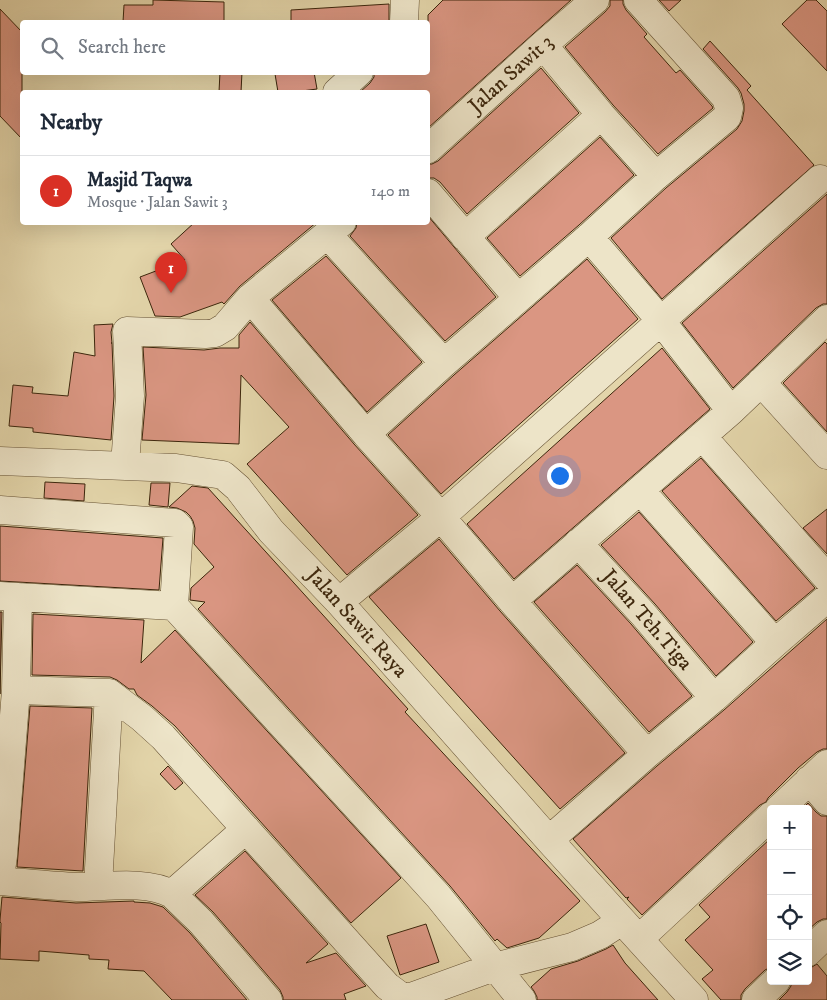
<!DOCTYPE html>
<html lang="en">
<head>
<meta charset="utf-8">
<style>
  :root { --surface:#fff; --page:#f6f6f7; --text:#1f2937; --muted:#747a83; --line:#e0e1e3; --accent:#d93025 }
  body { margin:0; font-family:"IM FELL DW Pica",serif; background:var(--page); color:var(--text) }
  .controls { position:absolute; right:15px; bottom:15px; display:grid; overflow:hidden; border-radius:5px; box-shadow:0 5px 20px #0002 }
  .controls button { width:45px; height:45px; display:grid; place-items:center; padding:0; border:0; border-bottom:1px solid var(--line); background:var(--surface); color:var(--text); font:25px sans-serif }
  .you { position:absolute; left:559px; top:475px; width:18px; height:18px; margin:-12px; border:4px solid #fff; border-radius:50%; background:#1a73e8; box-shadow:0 0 0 8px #1a73e833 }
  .badge { display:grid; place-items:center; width:32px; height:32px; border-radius:50%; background:var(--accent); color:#fff; font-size:16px; font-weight:700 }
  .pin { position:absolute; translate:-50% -41px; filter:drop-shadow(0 1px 2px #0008) }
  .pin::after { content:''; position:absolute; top:26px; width:18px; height:15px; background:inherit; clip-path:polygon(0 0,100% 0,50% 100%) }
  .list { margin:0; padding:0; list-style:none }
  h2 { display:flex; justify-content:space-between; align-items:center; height:65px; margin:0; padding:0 20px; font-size:21px }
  h2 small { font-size:16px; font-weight:400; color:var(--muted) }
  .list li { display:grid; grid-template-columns:32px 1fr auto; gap:15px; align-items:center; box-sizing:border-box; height:70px; padding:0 20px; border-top:1px solid var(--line) }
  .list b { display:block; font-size:19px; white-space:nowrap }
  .list p { margin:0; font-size:16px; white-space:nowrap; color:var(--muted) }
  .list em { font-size:16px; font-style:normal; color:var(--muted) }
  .icon { flex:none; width:28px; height:28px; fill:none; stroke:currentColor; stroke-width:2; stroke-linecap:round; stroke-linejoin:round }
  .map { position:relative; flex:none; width:827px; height:1000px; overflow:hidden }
  .search { position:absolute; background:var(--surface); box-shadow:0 5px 20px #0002; left:20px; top:20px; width:410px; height:55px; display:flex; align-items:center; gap:12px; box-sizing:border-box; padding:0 18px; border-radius:5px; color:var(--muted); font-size:19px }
  .panel { position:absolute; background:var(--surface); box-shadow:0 5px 20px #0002; left:20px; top:90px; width:410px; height:135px; border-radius:5px }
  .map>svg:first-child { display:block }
  .building { fill:#da9682; stroke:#3c260c }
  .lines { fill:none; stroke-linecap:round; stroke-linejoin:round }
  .minor-casing { stroke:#665234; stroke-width:29 }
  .minor { stroke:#ede4c8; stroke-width:28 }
  .labels { text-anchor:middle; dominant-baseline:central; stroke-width:4.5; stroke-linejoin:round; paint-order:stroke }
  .street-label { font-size:21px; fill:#3c260c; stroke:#ede4c8 }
</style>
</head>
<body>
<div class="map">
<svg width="827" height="1000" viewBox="0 0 827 1000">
  <rect width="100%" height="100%" fill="#e3d5aa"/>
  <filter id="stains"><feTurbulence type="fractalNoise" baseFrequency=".004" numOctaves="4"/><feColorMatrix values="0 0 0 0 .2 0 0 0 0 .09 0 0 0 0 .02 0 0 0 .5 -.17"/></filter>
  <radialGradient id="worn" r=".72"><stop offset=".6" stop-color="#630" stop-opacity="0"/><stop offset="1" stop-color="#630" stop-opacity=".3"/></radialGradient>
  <!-- building -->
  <path class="building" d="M153,0L224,2V22H123L124,5H153Z
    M443,0H571L428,128V92H360L370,83L374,77V72H428V15Z
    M610,0H623V4L626,10L647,34L644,37L676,73L680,70L712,106L713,108L658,154L613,105L565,47L605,12L610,6Z
    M659,0H681L669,11Z
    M807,0H816L827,11V71L782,24Z
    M389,4V22H291V10Z
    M0,9L22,32V139L0,116Z
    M710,41L751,86L747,90L814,165L662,299L611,238L666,188L737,129L742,121L744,111V104L741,93L738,88L703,49Z
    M541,68L579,113L467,214L440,182L434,178H428V164H432L438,161Z
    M220,72H242L241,92H219Z
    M286,72H314L317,89L294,92H278L275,74Z
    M600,137L634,175L579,225L520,276L487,238Z
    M827,194V304H823L816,308L733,388L682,323Z
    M428,216L496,297L445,341L350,236L356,228L357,222H428Z
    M195,222H317L240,286L224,304L222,302L180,317L155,316L140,277L185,260L171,244Z
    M326,256L422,362L367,412L272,300Z
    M587,259L638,319L441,494L388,435L454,375Z
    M250,322L354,444L418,515L347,575L247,464L289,427L241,375L239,444L142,440L146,395L143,347L204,350L220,348H239V335Z
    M113,324L111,332L112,343H111H112L114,396L111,440L33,432V428L9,426L13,385L33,387L32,393L68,396L74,352L95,356L94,325Z
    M825,342L827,344V432L783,383Z
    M662,348L710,409L514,579L467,524Z
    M701,458L815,588L776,621L662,491Z
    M45,482L85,484L84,501L44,498Z
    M151,483H170L168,507L149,505Z
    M192,486L208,488L408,709L405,712L580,901L539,938L507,948L497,939L495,941L450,886L198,609L205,602L190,600L191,588L214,567L194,544L195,528L193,521L190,516L186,512L177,508L169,507Z
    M827,509V554L803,528Z
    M639,512L753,642L716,676L655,604L601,545Z
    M0,526L163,538L159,590L0,581Z
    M439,539L500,611L625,753L560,809L369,597Z
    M577,565L631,624L692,696L649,732L534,602Z
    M0,612H2L0,694Z
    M33,614L144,620L141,663L175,630L401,878L351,923L175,726L152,706L137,695L134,689H129L117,680L110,677L32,675Z
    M827,619V749H823L817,752L798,768L768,798L766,802L760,805L642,915L627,899L629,897L626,898L573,839L657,766L724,710Z
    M30,706L92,708L83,871L17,867Z
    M168,766L183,783L175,790L160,774Z
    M808,803L816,812L821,816H827V919H823L817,922L808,930V809H802Z
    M771,838V967L765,970L745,989L741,995V1000H721L702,979L713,970L685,940L710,917L699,905Z
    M245,851L328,944L306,963L336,953L366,986L344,994L346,1000H283V997L280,990L213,912L195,895Z
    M2,897L76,903L134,901V902L150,903L163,907L190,933L247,1000H172L144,971L108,969L109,960L89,959V955L39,951V961L0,959L1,923L0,922V920Z
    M426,924L439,962L400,975L387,936Z
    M613,945L625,963L658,1000H537V997L534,991L531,987L551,969L578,961L606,949Z
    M817,964L827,976V1000H779L787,992L791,986V981H808V967H812Z"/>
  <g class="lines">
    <!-- minor casing -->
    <g class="minor-casing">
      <path id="minor" d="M404,22L405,0
        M543,45L601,115L656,176
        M337,92L359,72
        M428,149L543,45L595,0
        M428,193L518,298
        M328,235L444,363
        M465,237L601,115
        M589,237L661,321L731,411
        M250,298L366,434L441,517L512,601L647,754
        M761,382L827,455
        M366,434L444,363L589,237L656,176L727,117L729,108L726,98L638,0
        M702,436L827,578
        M0,461L176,468L223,475L238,488L271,531L339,602L549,840L694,1000
        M125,465L130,396L127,331L205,334L215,333L225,327L250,298L342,222
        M640,490L775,643
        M0,510L175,523L179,527L174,606
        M578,543L643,614L714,698
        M0,596L174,606L438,896L522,1000
        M512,601L731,411L827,319
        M339,602L441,517L820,179
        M16,690L109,693L142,718L163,737L387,986L403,998L414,996L494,967L572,947L600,935L622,921
        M809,780L827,801
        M779,809L827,764
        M549,840L647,754L714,698L775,643L827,598
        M0,878L3,856L16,690L18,597
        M0,881C26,883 51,886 77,887C106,887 146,880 172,894L246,829
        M98,886L109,693
        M172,894L201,922L268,1000
        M639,939L771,816
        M808,952L827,934
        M756,1000L776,981"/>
    </g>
    <!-- minor -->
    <use href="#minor" class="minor"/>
  </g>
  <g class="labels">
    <!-- street labels -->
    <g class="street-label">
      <text transform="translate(511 74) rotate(-42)">Jalan Sawit 3</text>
      <text transform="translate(647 620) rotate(49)">Jalan Teh.Tiga</text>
      <text transform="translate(357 623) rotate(48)">Jalan Sawit Raya</text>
    </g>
  </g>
  <rect width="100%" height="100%" filter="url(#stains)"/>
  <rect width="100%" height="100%" fill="url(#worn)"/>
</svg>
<div class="controls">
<button>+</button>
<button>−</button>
<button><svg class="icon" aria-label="locate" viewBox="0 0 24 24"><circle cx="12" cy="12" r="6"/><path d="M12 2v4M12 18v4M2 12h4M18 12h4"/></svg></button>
<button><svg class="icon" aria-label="layers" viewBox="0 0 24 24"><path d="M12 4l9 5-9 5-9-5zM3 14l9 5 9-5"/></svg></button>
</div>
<div class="you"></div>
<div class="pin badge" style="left:171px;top:293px">1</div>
<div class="search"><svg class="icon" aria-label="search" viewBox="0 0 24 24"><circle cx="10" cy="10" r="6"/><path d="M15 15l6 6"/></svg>Search here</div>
<section class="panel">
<h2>Nearby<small></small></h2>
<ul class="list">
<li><span class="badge">1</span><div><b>Masjid Taqwa</b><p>Mosque · Jalan Sawit 3</p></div><em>140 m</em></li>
</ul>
</section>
</div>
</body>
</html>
